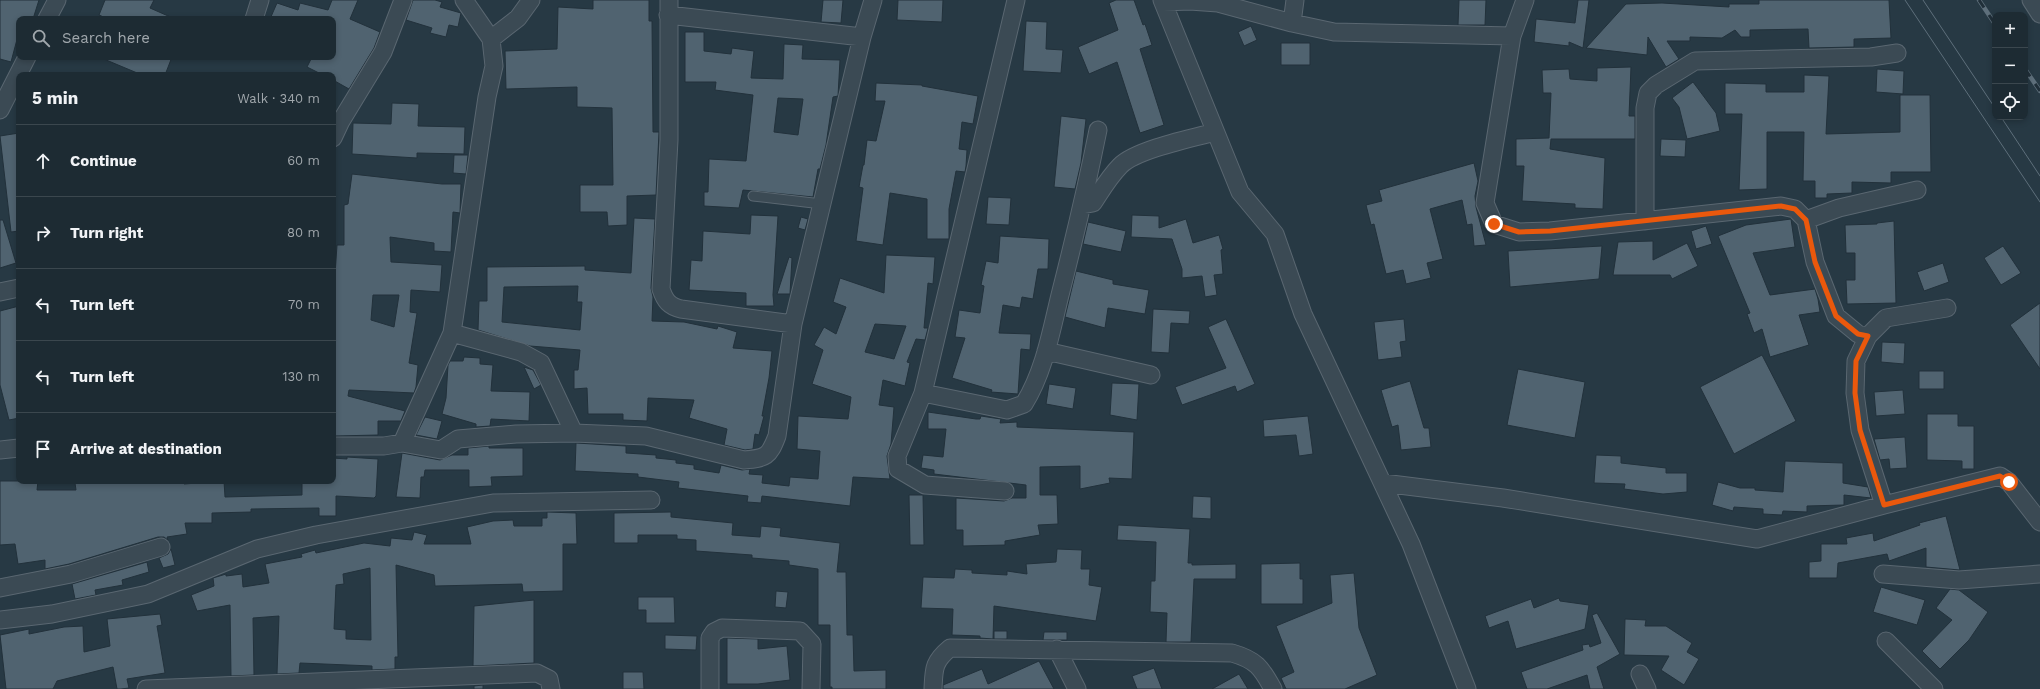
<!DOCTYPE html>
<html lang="en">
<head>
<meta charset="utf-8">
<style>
  :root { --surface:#1d2b33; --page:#2a373f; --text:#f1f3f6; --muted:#a0a7ac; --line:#3b474e }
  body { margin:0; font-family:"Work Sans",sans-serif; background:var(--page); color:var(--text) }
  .controls { position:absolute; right:12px; top:12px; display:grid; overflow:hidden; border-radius:8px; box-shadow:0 2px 6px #0003 }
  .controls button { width:36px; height:36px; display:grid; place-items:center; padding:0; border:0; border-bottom:1px solid var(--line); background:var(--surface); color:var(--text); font:20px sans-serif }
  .stop { position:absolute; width:12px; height:12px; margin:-9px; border:3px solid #ea580c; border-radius:50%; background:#fff }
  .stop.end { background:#ea580c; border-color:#fff; box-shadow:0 1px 4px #0008 }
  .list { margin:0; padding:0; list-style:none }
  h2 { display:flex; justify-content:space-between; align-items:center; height:52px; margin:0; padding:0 16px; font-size:17px }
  h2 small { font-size:13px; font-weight:400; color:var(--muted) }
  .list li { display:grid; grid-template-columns:26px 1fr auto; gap:12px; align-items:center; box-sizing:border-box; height:72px; padding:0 16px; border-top:1px solid var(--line) }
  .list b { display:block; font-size:15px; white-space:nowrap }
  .list em { font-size:13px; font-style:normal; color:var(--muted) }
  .icon { flex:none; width:22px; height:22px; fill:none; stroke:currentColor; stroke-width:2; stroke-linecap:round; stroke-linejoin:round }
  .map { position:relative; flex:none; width:2040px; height:689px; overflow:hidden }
  .search { position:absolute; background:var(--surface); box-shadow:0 2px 6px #0003; left:16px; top:16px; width:320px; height:44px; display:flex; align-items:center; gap:10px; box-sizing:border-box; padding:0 14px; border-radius:8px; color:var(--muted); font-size:15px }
  .panel { position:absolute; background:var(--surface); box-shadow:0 2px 6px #0003; left:16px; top:72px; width:320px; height:412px; border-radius:8px }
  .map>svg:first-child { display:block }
  .building { fill:#506370; stroke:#22313b; fill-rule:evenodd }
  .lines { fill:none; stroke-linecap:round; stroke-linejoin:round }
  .lane-casing { stroke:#5a6771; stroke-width:11 }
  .street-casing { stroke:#5a6771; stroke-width:19 }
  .lane { stroke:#3b4a54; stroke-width:9 }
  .street { stroke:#3b4a54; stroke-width:17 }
  .tram { stroke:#5e6f7b; stroke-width:1 }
  .rail-casing { stroke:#5e6f7b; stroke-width:4.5 }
  .rail { stroke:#202f39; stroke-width:3; stroke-dasharray:9; stroke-linecap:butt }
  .route { stroke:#ea580c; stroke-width:5 }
</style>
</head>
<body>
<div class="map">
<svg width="2040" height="689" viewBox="0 0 2040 689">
  <rect width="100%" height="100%" fill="#273944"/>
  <!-- building -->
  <path class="building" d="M0,0H39L33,19H19V32L11,62L0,59Z
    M105,0H154L150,8L175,19H108L99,15Z
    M332,0H358L350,19L380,32L374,48L349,89L333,80V75H323L307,67L312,57H333V19H270L277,3L298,10L300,3L328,10Z
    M413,0H435L442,2L440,7L461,13L458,27L449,25L446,37L430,33L432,28L406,20Z
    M593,0H649V21H652L653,132H659L656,195L627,196V225L608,226L607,212H580V185H613L612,108L577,107V87L506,89L505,51L557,49L558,7L593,9Z
    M823,0H843L841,23L821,22Z
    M898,0H943L942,22L897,20Z
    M1116,0H1134L1143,25L1145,24L1152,45L1140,49L1164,125L1140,133L1117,62L1089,74L1078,47L1118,30L1109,3Z
    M1459,0H1486L1485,25H1458Z
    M1578,0H1589L1583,48L1569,42V46L1534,42L1536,19L1575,23Z
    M1759,0H1889L1891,38L1854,39V47L1809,48L1808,29L1750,30V37H1741L1735,30L1722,38L1690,37V41H1667L1679,59L1666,67L1648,37L1647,55L1586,48L1626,4L1662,3L1729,7V4H1759Z
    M1026,21L1047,22L1046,49L1063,50L1061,73L1023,71Z
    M1251,26L1257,40L1244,46L1238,32Z
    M685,32H704V51L731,54L732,48L754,51L751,78L783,79L784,44L803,45L802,59L840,60L838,96L833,97L826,145L820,169H818L813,197L743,190L739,208L704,206V192H708L709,159L746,161L753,95L715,90L716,82H685ZM778,98L803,99L798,135L774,132Z
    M1281,43H1310V65H1281Z
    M99,57H172L165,75H142Z
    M1631,67L1629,116H1635V139H1551L1550,149L1605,158L1603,209L1575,208V204L1522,201L1524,166H1516V139L1549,138L1551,93H1543L1542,70L1569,69L1570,79L1597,81V68Z
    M1877,69L1904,71L1903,94L1876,92Z
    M1804,75L1829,76L1826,134L1900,132V95H1930L1931,172H1891V183L1852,182V193L1827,194V198H1815V181H1803L1804,132H1767V189L1739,190L1742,114H1725V83L1766,84V92H1804Z
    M1693,82L1716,113L1720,131L1687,139L1679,107L1672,98Z
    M876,83L922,85V86L978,96L973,124L962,122L959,149L967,150L966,166L965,172L956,171L949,209V239H927V199L890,193L883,245L856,241L863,188L859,187L863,165H864L867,140L876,141L885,101H875Z
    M392,103L419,104L418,126L465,127L464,154L417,153V158L352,154L353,123L391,124Z
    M1061,116L1086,119L1081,163L1075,189L1054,187Z
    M19,133V231L11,232L0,136Z
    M1661,139L1686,140L1685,157L1660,156Z
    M454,155H468L466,174L453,173Z
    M1474,163L1478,181L1475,196L1476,207L1486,245L1474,246L1472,224L1467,225L1462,200L1430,209L1443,259L1427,263L1431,278L1406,284L1403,270L1386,274L1374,224L1371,225L1366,205L1382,201L1379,190Z
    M352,174L442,184H461L460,213L453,212L451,252L434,251V243L390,237L391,262L442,265L440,292L411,290L410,312L417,313L409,363L418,365L416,387L414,393L349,390L348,396L405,411L401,421H378V435L335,436L333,396V289H334L337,245H344V205L348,204ZM373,295H399L394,327L371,320Z
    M988,197L1011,198L1009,225L986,224Z
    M751,215L778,216L773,295L774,306H746V293L689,290L691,260L702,261L703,231L750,234Z
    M1132,215L1159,216V228L1186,219L1193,243L1219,235L1223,249L1221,250L1223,274L1214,275L1217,295L1205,297L1202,276L1182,278V269L1172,239L1131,237Z
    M801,217L808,219L805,230L798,228Z
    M634,218L655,219L651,288L653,297L652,321L684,322L717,329L718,326L737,332L733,348L772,351L769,378L762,416H764L759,435L755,434L753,449L745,450L724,445L727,429L689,418L694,400L648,398L647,421L623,420V414H588L587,388L574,389V370H578L580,350L530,346L478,330L479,301H487V267L585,266V270L631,273ZM578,286L577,302H582L580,330L502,322L504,287Z
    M1791,219L1795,247L1753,253L1770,295L1815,289L1818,299L1820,312L1799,315L1809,345L1770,357L1762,329L1754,333L1747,314L1750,313L1718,236L1746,225Z
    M0,220H3L16,263L0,268Z
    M1894,221L1896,303L1847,304L1846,280H1855V253H1846L1845,225L1877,224V223Z
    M1088,222L1126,231L1121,252L1083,244Z
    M1706,226L1712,244L1696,249L1691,231Z
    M1000,236L1049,239L1048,269H1038L1033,299L1022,297L1020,308L1003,305L999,333L1031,334L1030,350L1021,349L1018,394L991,392L992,390L952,378L965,338L955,337L959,310L980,313L984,286L981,285L986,261L998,263Z
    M1653,241V260L1687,243L1698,266L1672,279L1670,275H1613L1618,242Z
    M1602,246L1599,279L1510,287L1508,251Z
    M2003,246L2021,273L2001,285L1984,258Z
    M886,255L935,257L933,284L928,283L924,328H928L925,340L916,339L907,362L910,363L905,386L883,380L879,405L894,407L891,444L887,456L890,479L853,477L850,506L762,496L761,503L747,502L748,496L678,488L679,482L638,477V474L575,471L576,443L626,446V453L656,455V458L676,460V463L694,465V469L719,473L721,465L742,470L750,469L749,474L763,475L762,483L789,486L790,477L818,479L820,451L797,449L798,416L848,419L851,397L812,384L823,350L814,345L824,327L836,334L846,307L833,302L840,278L884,293ZM875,324L906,326L894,359L865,352Z
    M789,257L792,258L790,294H777Z
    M1943,263L1949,282L1924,291L1917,272Z
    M1076,271L1113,280V284L1149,290L1145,314L1108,308L1105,328L1065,317Z
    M2040,303V369L2010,325Z
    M19,306V418L9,420L0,385V311Z
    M1153,309L1190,311L1189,324L1171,323L1169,353L1151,352Z
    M1226,319L1255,384L1237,392L1235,386L1182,405L1175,387L1226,368L1208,327Z
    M1404,319L1406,341L1400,342L1402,357L1378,360L1374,322Z
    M1882,342L1905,343L1904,364L1881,362Z
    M1762,355L1796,421L1734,454L1700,387Z
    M464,357L480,358V364L493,365L491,391L530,392L529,421L491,419L490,426L476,427V424L442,414L446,398L448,365L450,361H463Z
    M524,367L533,370L541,385L534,389Z
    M1518,369L1585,382L1575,438L1507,425Z
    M1919,371H1944V389H1919Z
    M1410,381L1424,428H1429L1431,447L1401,450L1398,425L1392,427L1381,390Z
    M1112,383L1139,384L1137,420L1110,415Z
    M1049,384L1076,388L1073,409L1046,404Z
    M1903,390L1905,414L1876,416L1874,392Z
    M928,412L976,419H980L981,416L994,418L1001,419L1000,423L1017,422V427L1134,432L1132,479L1109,478L1110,483L1080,489V466L1040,467V495H1057L1058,524L1038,525L1040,535L1005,541V545L963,546V530H956V498L1004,501L1012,498H1026V485L934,474V470L921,468L923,455L943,457L946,429H928Z
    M1927,414H1958V426H1974V469H1962V461L1927,460Z
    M1308,416L1313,454L1299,456L1296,435L1264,437L1263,420Z
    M425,417L442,421L437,439L416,435Z
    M1905,437L1907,468L1890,469L1889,459L1880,460L1874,439Z
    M489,446V448H523V476L491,477L492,486L469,487V470H425L424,477H421L420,498L396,497L402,453L440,460L452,455H468V448Z
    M1596,455L1621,456V463L1666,468V473H1687V492L1663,494L1624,489L1625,484L1594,483Z
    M347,457L378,459L376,496L374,498L336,496V516H319V508L251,509V512L212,513V523H185L187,534L167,537L168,540L164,537H158L69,564L45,569V560L18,564L15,544L0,545V481H38L37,490H76L75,483L88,481H184V484L224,481L225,497L302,495V481H333V458L347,459Z
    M1785,461L1843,463V483L1868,487L1871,498L1844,495V505L1807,506V512L1783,511L1782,515L1763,514V509L1734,507L1733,511L1712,505L1718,482L1740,488H1755V490L1783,492Z
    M909,495H923L924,545H910Z
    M1193,496L1211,497V519L1192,518Z
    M547,512L576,513L577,544H563V591L523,592L522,584L435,586L434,575L396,565L398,657H395V669L372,670V666L300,663L299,673L277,674L279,616L253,618L254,675L231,676L230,605L197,611L191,595L214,586L213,578L226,574V576L242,574L243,587L269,583L265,564L302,557L301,554L315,550L316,553L364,543L390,546L391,538L412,540L414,532L427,535L424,544H471L467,527L493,521L513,520L514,526H542V518H547ZM370,568L371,640L346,639V630L334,629L336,585L344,584L343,574Z
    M671,512V517L733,523L732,535L760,537L761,526L781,528L780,536L840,543L837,572H846L847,635H853L854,671L886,670V689H832V687H830V625H818V569L789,565V561L752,558V555L696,551V540L677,539V535H638V543H614V513Z
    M1946,516L1960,570L1926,567V548L1889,561L1887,554L1838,563L1837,578H1809V562L1821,561V544H1847L1846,538L1873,533L1874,541L1920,525L1919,523Z
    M1118,525L1190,529L1188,563H1192V565L1236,564V579H1194L1191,642H1166L1167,613L1150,612L1151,581H1155L1156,542L1117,540Z
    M171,549L175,565L163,568L159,558L168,554Z
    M1057,549L1082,550L1081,569H1090L1089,585L1102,587L1096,621L994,606L993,639L980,638V636L952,635L953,609L921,608L923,577L954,578L955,569L972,570V573L1007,575V571L1027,574L1026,564L1056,562Z
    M147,562L149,572L122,580L123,585L95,590L96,595L75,599L72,584Z
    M1300,563V579H1303V604H1261V564Z
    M1354,573L1359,628L1377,675L1345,689H1286L1281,678L1294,672L1276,626L1332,603L1330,575Z
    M1881,587L1925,600L1917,625L1873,612Z
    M1950,589L1959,590L1988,612L1969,640L1940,669L1922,651L1952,620L1936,608Z
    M776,591L788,592L786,608L775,607Z
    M638,597H674L675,623H646V610H638Z
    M1559,598L1560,601L1589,605L1585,629L1516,649L1508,621L1489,628L1485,616L1531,599L1534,608Z
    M534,600V663L473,666L474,606Z
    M1597,613L1620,654L1597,667L1604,689H1590L1587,675L1547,689H1527L1521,672L1583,650L1582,645L1589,644L1590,647L1601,643L1592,615Z
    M160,614L162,625L157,626L165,673L127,679L129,688L121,689H117L113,667L57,681L53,689H6L0,635L29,629V634L64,627L83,626L84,652L110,646L107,619Z
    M1625,619L1646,620L1645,626H1666L1692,643L1687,652L1699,659L1684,685L1661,670L1669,656L1624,655Z
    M994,631H1007V639H994Z
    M1044,632H1067V640H1043Z
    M665,635L697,636L696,650L665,649Z
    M727,638L758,639V649L787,646L790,680L758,684H727Z
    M1039,661L1054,689H943V685L982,669L988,684Z
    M1154,668L1162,689H1137L1132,676Z
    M623,672H643L644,689H623Z
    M1239,674L1248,689H1212Z
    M483,685V689H474V686Z"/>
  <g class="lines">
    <!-- lane casing -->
    <g class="lane-casing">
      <path id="lane" d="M753,196L822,204"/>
    </g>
    <!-- street casing -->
    <g class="street-casing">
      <path id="street" d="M669,0V140L661,289C665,301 669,306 681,309L793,324
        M1162,0L1240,192L1275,234L1303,314L1411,544L1467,689
        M1525,0L1512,36L1485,203L1494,224L1519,232L1550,231L1781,206L1795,209L1806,220L1815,262L1836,316L1858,334L1868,336
        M2031,0L2040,14
        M1163,2L1190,1L1218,3L1292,23L1334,32L1512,36
        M668,15L862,37
        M47,19L57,0
        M254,19L260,0
        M1292,23L1295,0
        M491,39L518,18L531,0
        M0,110L27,57
        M333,138L341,121L383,52L403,0
        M1082,205L1093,203C1101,191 1109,177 1120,166C1135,150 1192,138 1215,132
        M1806,220L1839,208L1917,190
        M1645,221V108L1648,93L1656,85L1695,61L1871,57L1897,53
        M0,292L19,288
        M1947,308L1886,318L1868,336L1856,361L1855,393L1860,430L1884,505L2000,476L2009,482L2040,522
        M452,333L521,352L541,363L574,433
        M1046,351L1151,375
        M923,393L1007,410L1024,404C1044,372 1051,332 1060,295C1074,240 1087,185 1098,130
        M402,443L452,333L487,97L494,66L491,39L464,0
        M333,446H384L402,443L441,450L458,439L516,434L574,433L646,436L744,460C766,458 769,457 777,436L793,324L862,37L873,0
        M0,450L19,448
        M1383,483L1503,498L1757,539L1884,505
        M1005,491L925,485L898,469L897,456L923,393L1016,0
        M1883,574L1959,580L2040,574
        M0,588L71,574L161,547
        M0,620L52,614L148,594L257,549L316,535L493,503L651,500
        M1886,641L1934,689
        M1057,649L1077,689
        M1640,674L1647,689
        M146,689L537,673L549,679L551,689
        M710,689V638L714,632L722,628L800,631L812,644L811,689
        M933,689C934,669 933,662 950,648L1232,653C1256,660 1261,667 1273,689"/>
    </g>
    <!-- lane -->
    <use href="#lane" class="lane"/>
    <!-- street -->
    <use href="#street" class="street"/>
    <!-- tram -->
    <path class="tram" d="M1905,0L2040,202
      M1923,0L1995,108
      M2001,117L2040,176"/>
    <!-- rail casing -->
    <g class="rail-casing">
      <path id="rail" d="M1979,0L1995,24
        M2025,69L2040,91"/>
    </g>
    <!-- rail -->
    <use href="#rail" class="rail"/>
  </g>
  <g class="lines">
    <!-- route -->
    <path class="route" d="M1494,224L1519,232L1550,231L1781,206L1795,209L1806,220L1815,262L1836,316L1858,334L1868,336L1856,361L1855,393L1860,430L1884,505L2000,476L2009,482"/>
  </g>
</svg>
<div class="controls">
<button>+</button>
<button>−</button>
<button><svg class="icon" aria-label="locate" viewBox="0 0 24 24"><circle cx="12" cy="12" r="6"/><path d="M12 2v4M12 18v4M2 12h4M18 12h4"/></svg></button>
</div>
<div class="stop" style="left:2009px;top:482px"></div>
<div class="stop end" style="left:1494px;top:224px"></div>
<div class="search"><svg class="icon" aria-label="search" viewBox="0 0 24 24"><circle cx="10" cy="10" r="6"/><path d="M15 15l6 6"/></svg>Search here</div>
<section class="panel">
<h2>5 min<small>Walk · 340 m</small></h2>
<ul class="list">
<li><svg class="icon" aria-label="ahead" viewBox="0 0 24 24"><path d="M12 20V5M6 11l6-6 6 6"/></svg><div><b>Continue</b></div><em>60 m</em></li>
<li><svg class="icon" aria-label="right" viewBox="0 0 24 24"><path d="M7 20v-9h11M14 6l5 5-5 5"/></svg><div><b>Turn right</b></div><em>80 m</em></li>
<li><svg class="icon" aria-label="left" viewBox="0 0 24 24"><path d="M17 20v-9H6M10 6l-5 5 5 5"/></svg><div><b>Turn left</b></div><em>70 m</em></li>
<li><svg class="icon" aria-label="left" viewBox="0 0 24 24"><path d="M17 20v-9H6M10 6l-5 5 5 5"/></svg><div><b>Turn left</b></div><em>130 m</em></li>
<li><svg class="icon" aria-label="arrive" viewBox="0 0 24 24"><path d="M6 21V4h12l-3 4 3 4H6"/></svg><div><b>Arrive at destination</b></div></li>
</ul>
</section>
</div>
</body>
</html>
